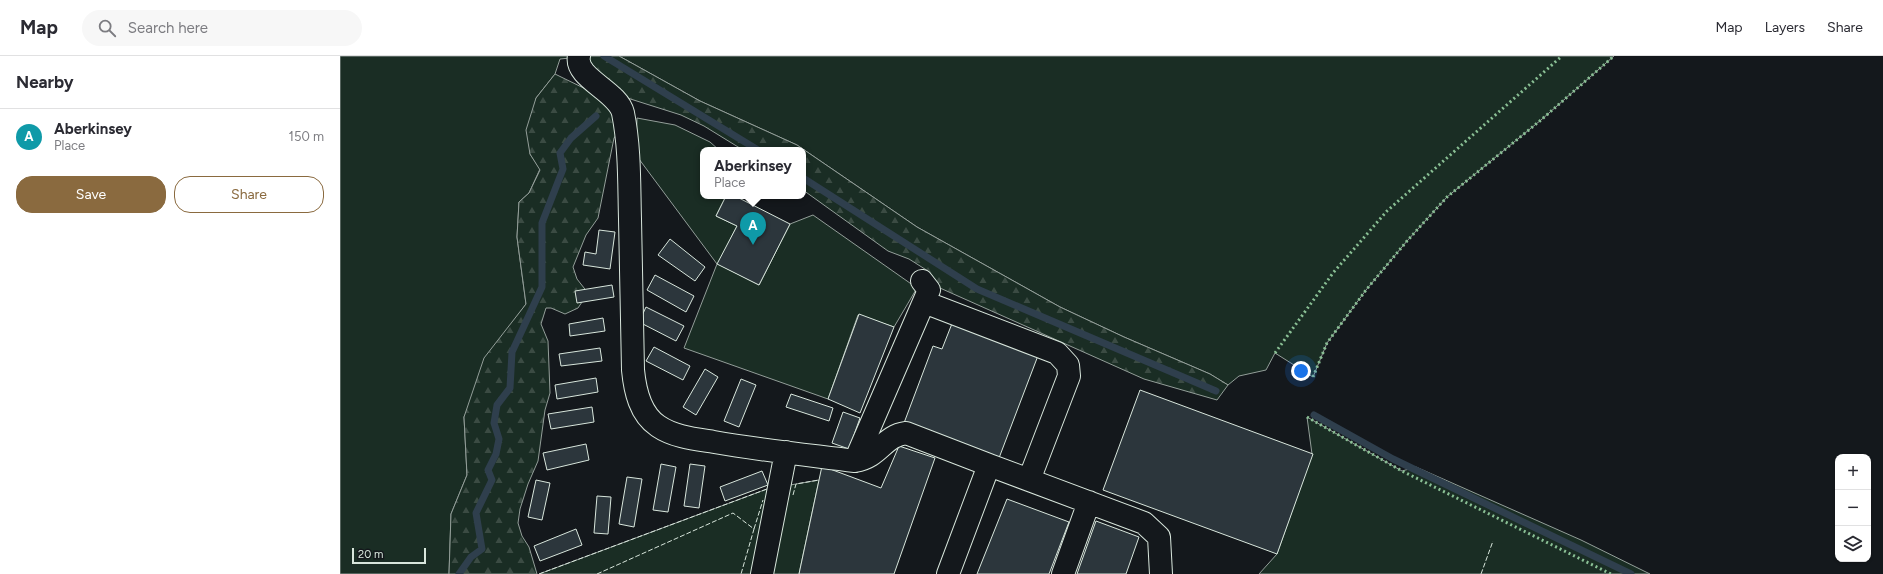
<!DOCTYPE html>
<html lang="en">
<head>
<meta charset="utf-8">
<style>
  :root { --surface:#fff; --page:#f7f7f7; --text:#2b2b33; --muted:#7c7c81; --line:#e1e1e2; --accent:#8a6a3f }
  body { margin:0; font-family:Figtree,sans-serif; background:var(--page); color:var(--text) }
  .controls { position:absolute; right:12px; bottom:12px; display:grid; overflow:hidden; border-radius:8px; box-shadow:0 1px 3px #0004 }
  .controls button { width:36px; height:36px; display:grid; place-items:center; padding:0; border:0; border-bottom:1px solid var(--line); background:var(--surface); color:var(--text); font:20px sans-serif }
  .scale { position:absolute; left:12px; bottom:10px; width:74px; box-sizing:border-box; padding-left:4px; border:2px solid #d8e6dc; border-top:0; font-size:11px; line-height:14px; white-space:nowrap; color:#d8e6dc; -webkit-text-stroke:3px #14181c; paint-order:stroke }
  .you { position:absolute; left:961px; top:315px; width:14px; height:14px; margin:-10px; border:3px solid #fff; border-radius:50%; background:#1a73e8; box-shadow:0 0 0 6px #1a73e833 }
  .badge { display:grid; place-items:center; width:26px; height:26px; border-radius:50%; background:var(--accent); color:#fff; font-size:13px; font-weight:700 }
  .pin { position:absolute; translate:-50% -33px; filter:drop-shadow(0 1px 2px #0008) }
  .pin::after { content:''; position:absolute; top:21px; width:14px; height:12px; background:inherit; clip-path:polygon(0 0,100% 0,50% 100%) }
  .popup { position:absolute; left:360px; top:91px; width:106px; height:52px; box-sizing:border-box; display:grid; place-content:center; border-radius:8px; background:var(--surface); filter:drop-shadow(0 1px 3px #0005); font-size:13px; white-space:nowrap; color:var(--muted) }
  .popup b { font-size:15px; color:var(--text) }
  .popup::after { content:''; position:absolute; left:50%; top:100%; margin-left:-8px; border:8px solid transparent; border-top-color:var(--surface) }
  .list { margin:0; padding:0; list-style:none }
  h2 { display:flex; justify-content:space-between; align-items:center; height:52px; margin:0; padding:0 16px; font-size:17px }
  h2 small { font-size:13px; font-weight:400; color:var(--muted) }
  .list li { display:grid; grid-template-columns:26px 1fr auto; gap:12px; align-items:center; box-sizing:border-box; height:56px; padding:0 16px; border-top:1px solid var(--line) }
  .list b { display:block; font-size:15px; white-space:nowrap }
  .list p { margin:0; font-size:13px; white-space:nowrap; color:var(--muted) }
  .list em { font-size:13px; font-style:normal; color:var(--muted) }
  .actions { display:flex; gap:8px; padding:12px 16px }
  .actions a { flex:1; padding:9px 0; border:1px solid var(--accent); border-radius:16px; text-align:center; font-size:14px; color:var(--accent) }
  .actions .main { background:var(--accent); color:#fff }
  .icon { flex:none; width:22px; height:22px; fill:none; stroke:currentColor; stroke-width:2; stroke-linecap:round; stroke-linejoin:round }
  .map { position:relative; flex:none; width:1543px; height:518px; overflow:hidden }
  header { display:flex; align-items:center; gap:24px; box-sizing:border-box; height:56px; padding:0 20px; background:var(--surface); border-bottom:1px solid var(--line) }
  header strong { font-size:19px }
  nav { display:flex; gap:22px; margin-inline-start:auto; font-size:14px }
  .search { width:280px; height:36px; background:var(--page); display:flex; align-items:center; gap:10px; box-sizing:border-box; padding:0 14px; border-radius:22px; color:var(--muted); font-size:15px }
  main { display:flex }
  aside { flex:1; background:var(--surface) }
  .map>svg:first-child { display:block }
  .green { fill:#1a2d24; stroke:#939e99 }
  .forest { fill:url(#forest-firs); stroke:#939e99 }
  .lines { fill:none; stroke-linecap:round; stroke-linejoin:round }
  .stream { stroke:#2f3f4d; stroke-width:7 }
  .building { fill:#2c363c; stroke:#d8e6dc }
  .minor-casing { stroke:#d8e6dc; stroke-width:24 }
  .minor { stroke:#14181c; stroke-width:22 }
  .hedge { stroke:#8ac095; stroke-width:3; stroke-dasharray:2 3; stroke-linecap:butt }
  .fence { stroke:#d8e6dc; stroke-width:1; stroke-dasharray:5 2; stroke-linecap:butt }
</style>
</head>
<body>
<header>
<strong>Map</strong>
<div class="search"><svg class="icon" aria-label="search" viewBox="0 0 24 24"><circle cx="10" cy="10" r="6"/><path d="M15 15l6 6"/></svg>Search here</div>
<nav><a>Map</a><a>Layers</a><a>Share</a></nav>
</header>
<main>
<aside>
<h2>Nearby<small></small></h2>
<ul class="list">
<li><span class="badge" style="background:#0f9aa8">A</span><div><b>Aberkinsey</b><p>Place</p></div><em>150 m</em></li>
</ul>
<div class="actions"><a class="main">Save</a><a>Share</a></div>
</aside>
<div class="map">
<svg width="1543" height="518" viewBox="0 0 1543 518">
  <defs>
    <pattern id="forest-firs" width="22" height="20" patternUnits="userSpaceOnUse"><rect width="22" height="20" fill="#1a2d24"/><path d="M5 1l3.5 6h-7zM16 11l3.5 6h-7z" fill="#3b4b43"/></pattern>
  </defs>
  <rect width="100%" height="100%" fill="#14181c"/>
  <!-- green -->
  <path class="green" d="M0,0H230V2L220,3L215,18L196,42L190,98L200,113L189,137L179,146L177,181L186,248L170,270L124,361L127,419L111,458L109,518H0Z
    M279,0H1274L1201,64L1107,141L1067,185L1026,234L987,287L973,321L935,297L926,314L899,320L888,329L870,318L784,281L720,251L577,171L457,89L360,45Z
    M297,62L335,69L370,86L379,94H363V140H386L376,160L397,170L378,208L419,229L450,168L473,159L577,232L554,271L518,259L488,343L344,292L377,208L296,99Z
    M967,361L1062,415L1076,411L1241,484L1310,518H919L937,498L972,398Z
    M479,424L459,518H199L427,433Z"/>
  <!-- forest -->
  <path class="forest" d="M249,0H279L360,45L457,89L577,171L720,251L784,281L870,318L888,329L877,344L804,323L591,228L588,215L569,203L548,195L463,134V94H403L364,70L341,59L281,40L262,24L249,3Z
    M215,18L262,41L284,68L274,82L258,162L246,179L233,211L237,223L248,237L238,252L225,258L211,252H206L201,268L208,285L210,337L205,354L198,405L188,428L180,453L178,467L182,480L189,491L197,518H109L111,458L127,419L124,361L144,302L186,248L177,181L179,146L189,137L200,114L190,98L186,74L196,42Z"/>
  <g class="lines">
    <!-- stream -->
    <path class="stream" d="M264,0L418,94
      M463,122L637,233L876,335
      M974,359L1053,403L1291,518
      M119,518L131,501L142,493L136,457L152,424L148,414L156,398L159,383L154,367L157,349L170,332L172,296L202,231V167L223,113L220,97L231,82L256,60"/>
  </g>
  <!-- building -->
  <path class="building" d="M386,140H395L450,168L419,229L377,208L397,170L376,160Z
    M259,174L275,176L270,213L243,209L245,196L256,198Z
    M330,183L365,211L355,225L318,199Z
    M315,219L354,240L346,256L307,234Z
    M272,229L274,241L237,247L235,235Z
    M306,251L344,270L336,285L299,266Z
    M519,258L554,271L520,357L488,343Z
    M263,262L265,275L230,280L229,268Z
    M613,265L699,297L659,402L564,367L593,290L602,293Z
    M314,291L350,310L343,324L306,305Z
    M260,292L262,305L221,310L219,298Z
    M365,313L378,321L356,359L343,351Z
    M256,322L258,336L217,343L215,329Z
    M401,323L416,329L399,371L384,365Z
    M800,334L973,398L937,498L763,434Z
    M451,338L493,352L489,365L446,351Z
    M252,351L254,366L211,373L208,358Z
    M503,356L520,362L509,393L492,387Z
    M246,388L249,404L207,414L203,397Z
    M559,390L595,402L554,518H459L482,410L541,432Z
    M321,408L336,411L328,456L313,454Z
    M350,408L365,410L359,452L344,450Z
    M422,415L428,429L385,445L380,431Z
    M287,421L302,423L294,471L279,468Z
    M196,424L210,427L202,464L188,461Z
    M257,440L271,441L268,478L254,477Z
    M667,443L729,466L709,518H637Z
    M756,465L799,481L786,518H737Z
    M236,473L242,489L200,505L194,490Z"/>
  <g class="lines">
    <!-- minor casing -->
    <g class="minor-casing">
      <path id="minor" d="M239,0C234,22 278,35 283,57C290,92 289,128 290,163C291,213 292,264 293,314C295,335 300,358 318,370C334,381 355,383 374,386C420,394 468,399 515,405C540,401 543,380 566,377L649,409L608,518
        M584,246L717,297L728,309L729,320L689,424
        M515,405L589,234L582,225
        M649,409L804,467L819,481L821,518
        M422,518L446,396
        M723,518L749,446"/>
    </g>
    <!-- minor -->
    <use href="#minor" class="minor"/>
    <!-- hedge -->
    <path class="hedge" d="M935,297L993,217L1047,155L1222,0
      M973,321L987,287L1026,234L1067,185L1107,141L1201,64L1274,0
      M967,361L1062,415L1271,518"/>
    <!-- fence -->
    <path class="fence" d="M453,439L456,428L479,424
      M414,473L423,444
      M199,518L427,433
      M257,518L393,457L414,473L401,518
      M1141,518L1153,485"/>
  </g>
</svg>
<div class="controls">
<button>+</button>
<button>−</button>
<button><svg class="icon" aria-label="layers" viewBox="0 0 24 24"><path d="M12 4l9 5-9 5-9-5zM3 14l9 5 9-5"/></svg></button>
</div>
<div class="scale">20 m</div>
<div class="you"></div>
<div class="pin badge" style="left:413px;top:189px;background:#0f9aa8">A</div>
<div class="popup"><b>Aberkinsey</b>Place</div>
</div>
</main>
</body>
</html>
